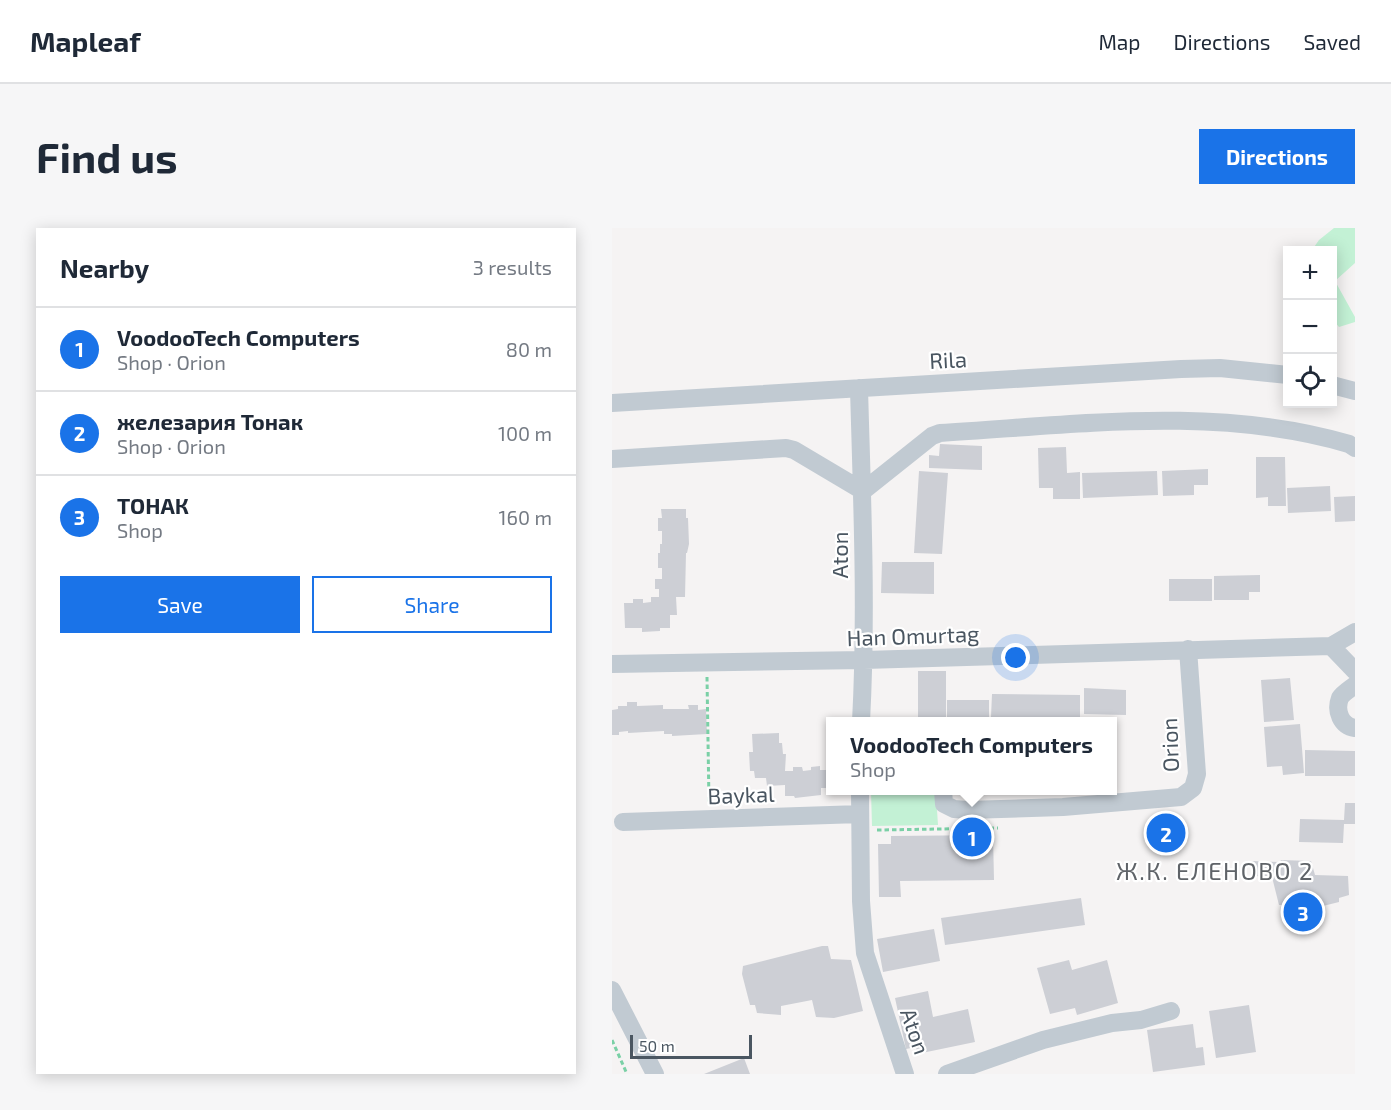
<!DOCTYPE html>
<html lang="en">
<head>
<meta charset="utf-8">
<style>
  :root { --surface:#fff; --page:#f6f6f7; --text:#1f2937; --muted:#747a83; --line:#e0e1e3; --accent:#1a73e8 }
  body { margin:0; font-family:"Exo 2",sans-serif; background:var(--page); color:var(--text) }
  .controls { position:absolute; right:18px; top:18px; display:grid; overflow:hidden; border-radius:0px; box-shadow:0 3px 15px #0003 }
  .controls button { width:54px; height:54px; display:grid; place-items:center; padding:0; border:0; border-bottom:2px solid var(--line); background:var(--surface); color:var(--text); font:30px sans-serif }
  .scale { position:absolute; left:18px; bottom:15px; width:122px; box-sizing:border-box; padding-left:6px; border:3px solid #4a5661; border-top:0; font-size:16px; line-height:21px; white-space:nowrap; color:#4a5661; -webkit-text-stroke:4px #fff; paint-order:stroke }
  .you { position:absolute; left:404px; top:430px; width:21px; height:21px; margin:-15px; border:4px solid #fff; border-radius:50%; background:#1a73e8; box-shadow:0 0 0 9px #1a73e833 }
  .badge { display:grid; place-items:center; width:39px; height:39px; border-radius:50%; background:var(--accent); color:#fff; font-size:20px; font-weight:700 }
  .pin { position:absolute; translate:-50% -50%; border:3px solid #fff; box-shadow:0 2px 6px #0006 }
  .popup { position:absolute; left:214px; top:489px; width:291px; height:78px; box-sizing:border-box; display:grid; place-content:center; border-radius:0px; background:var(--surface); filter:drop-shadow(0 2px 4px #0005); font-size:20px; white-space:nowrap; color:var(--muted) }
  .popup b { font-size:22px; color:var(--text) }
  .popup::after { content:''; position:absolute; left:50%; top:100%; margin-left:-12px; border:12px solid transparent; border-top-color:var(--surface) }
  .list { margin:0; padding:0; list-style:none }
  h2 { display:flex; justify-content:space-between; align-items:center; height:78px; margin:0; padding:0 24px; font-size:26px }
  h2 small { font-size:20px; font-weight:400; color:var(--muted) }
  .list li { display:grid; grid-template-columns:39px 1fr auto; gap:18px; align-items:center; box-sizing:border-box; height:84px; padding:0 24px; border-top:2px solid var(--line) }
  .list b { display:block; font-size:22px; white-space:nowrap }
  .list p { margin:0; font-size:20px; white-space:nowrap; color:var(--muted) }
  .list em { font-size:20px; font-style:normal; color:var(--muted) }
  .actions { display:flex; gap:12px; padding:18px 24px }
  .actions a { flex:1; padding:14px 0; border:2px solid var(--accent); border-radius:0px; text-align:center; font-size:21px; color:var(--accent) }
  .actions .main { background:var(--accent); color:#fff }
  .icon { flex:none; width:33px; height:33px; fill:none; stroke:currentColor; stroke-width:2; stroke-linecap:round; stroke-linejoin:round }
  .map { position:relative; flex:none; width:743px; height:846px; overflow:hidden; border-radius:0px }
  header { display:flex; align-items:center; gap:36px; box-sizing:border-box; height:84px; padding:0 30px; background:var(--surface); border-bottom:2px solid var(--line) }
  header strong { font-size:28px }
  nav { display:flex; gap:33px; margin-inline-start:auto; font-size:21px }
  .intro { display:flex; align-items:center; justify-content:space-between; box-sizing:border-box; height:144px; padding:0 36px }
  h1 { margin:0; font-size:42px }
  .button { padding:15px 27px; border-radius:0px; background:var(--accent); color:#fff; font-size:21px; font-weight:700 }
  main { display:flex; gap:36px; padding:0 36px }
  aside { flex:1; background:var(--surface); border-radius:0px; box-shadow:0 3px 15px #0003 }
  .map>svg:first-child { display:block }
  .green { fill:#c3f1d5 }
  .building { fill:#cdcfd5 }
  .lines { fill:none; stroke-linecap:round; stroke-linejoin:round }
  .path { stroke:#7ad0a6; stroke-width:3; stroke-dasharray:4.5 3; stroke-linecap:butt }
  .minor { stroke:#c1cad2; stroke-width:18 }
  .labels { text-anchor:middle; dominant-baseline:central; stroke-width:4.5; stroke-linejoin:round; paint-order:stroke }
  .street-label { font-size:22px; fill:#4a5661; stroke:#fff }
  .neighbourhood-label { font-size:24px; letter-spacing:1.5px; fill:#5f6368; stroke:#fff }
</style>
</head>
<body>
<header>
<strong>Mapleaf</strong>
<nav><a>Map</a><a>Directions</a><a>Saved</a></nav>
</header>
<div class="intro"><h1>Find us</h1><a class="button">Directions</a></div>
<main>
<aside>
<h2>Nearby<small>3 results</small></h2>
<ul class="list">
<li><span class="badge">1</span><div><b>VoodooTech Computers</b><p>Shop · Orion</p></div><em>80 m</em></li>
<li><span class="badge">2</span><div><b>железария Тонак</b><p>Shop · Orion</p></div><em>100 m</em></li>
<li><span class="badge">3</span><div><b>ТОНАК</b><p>Shop</p></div><em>160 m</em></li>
</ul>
<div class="actions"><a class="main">Save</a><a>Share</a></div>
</aside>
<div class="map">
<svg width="743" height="846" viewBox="0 0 743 846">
  <rect width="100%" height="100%" fill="#f5f3f3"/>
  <!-- green -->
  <path class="green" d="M722,0H743V35L723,53L743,89V94L727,99L721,92L720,22H700L707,12Z
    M259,563H314L324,567L326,597L260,598Z"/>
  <!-- building -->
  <path class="building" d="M328,216L370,218V242L317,240V227L327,228Z
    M454,219L455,245L468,244V271H441V260H427L426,220Z
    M644,229H673L674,278H656V269L644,270Z
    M596,241V257H582V267L551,268L550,243Z
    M307,243L336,245L330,326L302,325Z
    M545,243L546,267L471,270L470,245Z
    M718,258L719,283L676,285L675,260Z
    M743,268V293L723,294L722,269Z
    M49,281H74V290H76L77,316L75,325H74L73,369H64L65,387H58V400H48V403L30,404V400H13L12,375H21V371H31V375L39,374V369H47V361H43V351H50V340H46V325H48V316H50V303H46V290H50Z
    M270,334H322V366L269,365Z
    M648,347V364H637V372H602V348Z
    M557,351H600V373H557Z
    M306,443H334V491H306Z
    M678,450L682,492L652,494L649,452Z
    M472,460L514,462V487L472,486Z
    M380,466L468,467V490L379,489Z
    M335,472H377V494H335Z
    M15,474H25V478L51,477V481H77L76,477H86V482L94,481L95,506L60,508V506H52V503L16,505V503L7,504V507H0V482L6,481V478H15Z
    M688,496L692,545L671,547L670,538L655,539L652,499Z
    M167,505V515H170L171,526H174L173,543H181V539H190L191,543L199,542V539L208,538V542H219V560H209V567L183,570L182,568H173V557L155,558L154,550H143L142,543H138L137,524H141L140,506Z
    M693,522L743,523V548H693Z
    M733,575H743V596H732L731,615L687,614L688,591L732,592Z
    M381,607L382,652L288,653L289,669H267L266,616H279V608Z
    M669,632L699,633L703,647L736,648L737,667L727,670V674L687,684H681L679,677H667L660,649L643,648L639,633L668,634Z
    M469,670L473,697L333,717L329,690Z
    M322,701L328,733L271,744L265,711Z
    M210,718H216L219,731L239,732L251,783L222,790L204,789L200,772L169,778V787L145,785L143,777H138L130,746L131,738Z
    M457,732L460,742L495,732L506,775L465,787L463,780L438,786L425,740Z
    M316,763L321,789L356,781L363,814L305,826L304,819L294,821L283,770Z
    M637,777L644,824L604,830L597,783Z
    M581,796L584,820L591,819L593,837L541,844L535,802Z
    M132,830L138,846H92Z"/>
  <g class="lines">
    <!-- path -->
    <path class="path" d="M95,449L97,575
      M265,602L386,600
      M0,812L15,846"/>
    <!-- minor -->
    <path class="minor" d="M720,157L743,163
      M247,160C250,271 255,382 249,494
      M0,175L569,141L608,140L676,147
      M0,231L174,220L182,222L251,263L320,208L328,205C463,197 605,177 737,216L743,220
      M719,418L743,443
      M0,436L252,432L719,418L743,404
      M743,457C738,461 731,465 728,470C723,483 729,498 743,500
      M248,562L249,673L253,725L293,846
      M331,562L332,576L342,581L355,582L451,579L569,569L581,560L585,546L576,421
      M11,594L248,586
      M0,762L43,846
      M335,846L431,812L500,795L529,792L559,783"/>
  </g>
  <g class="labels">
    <!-- street labels -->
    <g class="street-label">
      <text transform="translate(336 131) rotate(-3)">Rila</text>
      <text transform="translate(227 327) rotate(-90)">Aton</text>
      <text transform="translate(301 407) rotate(-2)">Han Omurtag</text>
      <text transform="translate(557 517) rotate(-92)">Orion</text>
      <text transform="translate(129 566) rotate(-2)">Baykal</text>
      <text transform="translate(304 803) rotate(71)">Aton</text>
    </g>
    <!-- neighbourhood labels -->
    <g class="neighbourhood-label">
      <text x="603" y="642">Ж.К. ЕЛЕНОВО 2</text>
    </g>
  </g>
</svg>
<div class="controls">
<button>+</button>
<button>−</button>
<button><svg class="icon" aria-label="locate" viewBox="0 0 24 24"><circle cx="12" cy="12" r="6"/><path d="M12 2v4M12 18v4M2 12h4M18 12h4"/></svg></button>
</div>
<div class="scale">50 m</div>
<div class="you"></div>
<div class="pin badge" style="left:360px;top:609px">1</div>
<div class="popup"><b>VoodooTech Computers</b>Shop</div>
<div class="pin badge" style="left:554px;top:605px">2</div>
<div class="pin badge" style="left:691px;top:684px">3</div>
</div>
</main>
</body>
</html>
